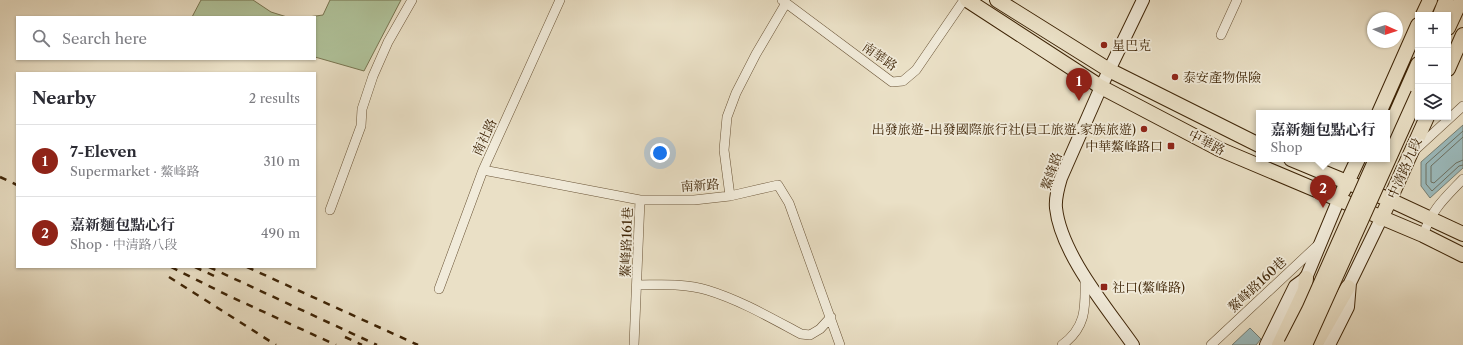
<!DOCTYPE html>
<html lang="en">
<head>
<meta charset="utf-8">
<style>
  :root { --surface:#fff; --page:#f2f2f3; --text:#2b2b33; --muted:#7c7c81; --line:#e1e1e2; --accent:#8f2418 }
  body { margin:0; font-family:"Libre Caslon Text","Noto Serif TC",serif; background:var(--page); color:var(--text) }
  .controls { position:absolute; right:12px; top:12px; display:grid; overflow:hidden; border-radius:0px; box-shadow:0 1px 3px #0004 }
  .controls button { width:36px; height:36px; display:grid; place-items:center; padding:0; border:0; border-bottom:1px solid var(--line); background:var(--surface); color:var(--text); font:20px sans-serif }
  .compass { position:absolute; left:1367px; top:12px; width:36px; height:36px; border-radius:50%; background:var(--surface); box-shadow:0 1px 3px #0004; rotate:93deg }
  .you { position:absolute; left:660px; top:153px; width:14px; height:14px; margin:-10px; border:3px solid #fff; border-radius:50%; background:#1a73e8; box-shadow:0 0 0 6px #1a73e833 }
  .badge { display:grid; place-items:center; width:26px; height:26px; border-radius:50%; background:var(--accent); color:#fff; font-size:13px; font-weight:700 }
  .pin { position:absolute; translate:-50% -33px; filter:drop-shadow(0 1px 2px #0008) }
  .pin::after { content:''; position:absolute; top:21px; width:14px; height:12px; background:inherit; clip-path:polygon(0 0,100% 0,50% 100%) }
  .popup { position:absolute; left:1256px; top:110px; width:134px; height:52px; box-sizing:border-box; display:grid; place-content:center; border-radius:0px; background:var(--surface); filter:drop-shadow(0 1px 3px #0005); font-size:13px; white-space:nowrap; color:var(--muted) }
  .popup b { font-size:15px; color:var(--text) }
  .popup::after { content:''; position:absolute; left:50%; top:100%; margin-left:-8px; border:8px solid transparent; border-top-color:var(--surface) }
  .list { margin:0; padding:0; list-style:none }
  h2 { display:flex; justify-content:space-between; align-items:center; height:52px; margin:0; padding:0 16px; font-size:17px }
  h2 small { font-size:13px; font-weight:400; color:var(--muted) }
  .list li { display:grid; grid-template-columns:26px 1fr auto; gap:12px; align-items:center; box-sizing:border-box; height:72px; padding:0 16px; border-top:1px solid var(--line) }
  .list b { display:block; font-size:15px; white-space:nowrap }
  .list p { margin:0; font-size:13px; white-space:nowrap; color:var(--muted) }
  .list em { font-size:13px; font-style:normal; color:var(--muted) }
  .icon { flex:none; width:22px; height:22px; fill:none; stroke:currentColor; stroke-width:2; stroke-linecap:round; stroke-linejoin:round }
  .map { position:relative; flex:none; width:1463px; height:345px; overflow:hidden }
  .search { position:absolute; background:var(--surface); box-shadow:0 1px 3px #0004; left:16px; top:16px; width:300px; height:44px; display:flex; align-items:center; gap:10px; box-sizing:border-box; padding:0 14px; border-radius:0px; color:var(--muted); font-size:15px }
  .panel { position:absolute; background:var(--surface); box-shadow:0 1px 3px #0004; left:16px; top:72px; width:300px; height:196px; border-radius:0px }
  .map>svg:first-child { display:block }
  .green { fill:#b0c39b; stroke:#777450 }
  .water { fill:#9bbbbe; stroke:#767f74 }
  .lines { fill:none; stroke-linecap:round; stroke-linejoin:round }
  .shore { stroke:#6c7062; stroke-width:1 }
  .street-casing { stroke:#695336; stroke-width:10 }
  .secondary-casing { stroke:#3e2406; stroke-width:14 }
  .primary-casing { stroke:#3e2406; stroke-width:16 }
  .street { stroke:#f1ebda; stroke-width:9 }
  .secondary { stroke:#f1ebda; stroke-width:12 }
  .primary { stroke:#eae0c6; stroke-width:14 }
  .rail { stroke:#3e2406; stroke-width:2.5; stroke-dasharray:7 7; stroke-linecap:butt }
  .primary-bridge-casing { stroke:#3e2406; stroke-width:16; stroke-linecap:butt }
  .primary-bridge { stroke:#eae0c6; stroke-width:14 }
  .poi-dot { fill:#8f2418; stroke:#f1ebda; stroke-width:1.5 }
  .labels { text-anchor:middle; dominant-baseline:central; stroke-width:3.5; stroke-linejoin:round; paint-order:stroke }
  .poi-label { font-size:13px; fill:#3e2406; stroke:#f1ebda; text-anchor:start }
  .street-label { font-size:13px; fill:#3e2406; stroke:#f1ebda }
</style>
</head>
<body>
<div class="map">
<svg width="1463" height="345" viewBox="0 0 1463 345">
  <rect width="100%" height="100%" fill="#eae0c6"/>
  <filter id="stains"><feTurbulence type="fractalNoise" baseFrequency=".005" numOctaves="4"/><feColorMatrix values="0 0 0 0 .2 0 0 0 0 .09 0 0 0 0 .02 0 0 0 .5 -.17"/></filter>
  <radialGradient id="worn" r=".72"><stop offset=".6" stop-color="#630" stop-opacity="0"/><stop offset="1" stop-color="#630" stop-opacity=".3"/></radialGradient>
  <!-- green -->
  <path class="green" d="M201,0H253L271,12L287,17H192Z
    M330,0H401L364,71L315,57V17H308L323,15Z"/>
  <!-- water -->
  <path class="water" d="M1463,125V168L1430,198L1421,186V162Z
    M1250,328L1261,339L1256,345H1232Z"/>
  <g class="lines">
    <!-- shore -->
    <path class="shore" d="M1463,131L1426,164V184L1432,191L1459,166L1463,165
      M1463,137L1431,166V182L1434,183L1456,163L1463,160"/>
    <!-- street casing -->
    <g class="street-casing">
      <path id="street" d="M782,0L892,82L903,81L916,70L964,0
        M1221,35L1237,0
        M1415,150L1463,106
        M483,170L640,200H694L730,196L778,185L789,203L840,345
        M730,196L724,150L727,117L736,93L756,54L786,3
        M330,210L361,126L362,109L373,76L388,42L412,0
        M1423,235C1433,208 1443,200 1463,179
        M637,285C660,285 685,283 707,290C740,300 771,318 801,334L810,335L820,329L831,317
        M439,289L483,170L560,0
        M634,345L640,200
        M1062,345C1088,326 1085,305 1085,277
        M1211,345L1319,244"/>
    </g>
    <!-- secondary casing -->
    <g class="secondary-casing">
      <path id="secondary" d="M1348,287L1381,219
        M1133,345C1107,308 1061,254 1056,208C1055,198 1058,188 1061,178L1101,87L1143,0
        M1266,345L1295,286L1306,278L1338,201
        M1329,345L1348,307L1350,283"/>
    </g>
    <!-- primary casing -->
    <g class="primary-casing">
      <path id="primary" d="M967,0L1101,87L1219,149L1423,235L1463,255
        M997,0L1109,70L1259,145
        M1423,15L1430,0
        M1440,15L1446,0
        M1448,28L1461,0
        M1448,69L1463,35
        M1379,113L1418,25
        M1387,134L1418,64
        M1291,159L1390,200L1463,234
        M1343,191L1358,159
        M1381,219L1427,117
        M1279,345L1305,290L1306,278
        M1315,345L1348,287"/>
    </g>
    <!-- street -->
    <use href="#street" class="street"/>
    <!-- secondary -->
    <use href="#secondary" class="secondary"/>
    <!-- primary -->
    <use href="#primary" class="primary"/>
    <!-- rail -->
    <path class="rail" d="M0,177L17,185
      M171,267L229,296L336,345
      M195,267L214,276
      M209,267L377,345
      M247,267L418,345
      M169,277L276,345
      M345,337L362,345"/>
    <!-- primary-bridge casing -->
    <g class="primary-bridge-casing">
      <path id="primary-bridge" d="M1291,345L1309,310L1376,159
        M1305,345L1418,94"/>
    </g>
    <!-- primary-bridge -->
    <use href="#primary-bridge" class="primary-bridge"/>
  </g>
  <!-- markers -->
  <g class="poi-dot">
    <circle cx="1104" cy="45" r="4"/>
    <circle cx="1175" cy="77" r="4"/>
    <circle cx="1144" cy="129" r="4"/>
    <rect x="1167" y="142" width="8" height="8" rx="2"/>
    <rect x="1100" y="283" width="8" height="8" rx="2"/>
  </g>
  <g class="labels">
    <!-- poi labels -->
    <g class="poi-label">
      <text x="1112" y="45">星巴克</text>
      <text x="1183" y="77">泰安產物保險</text>
      <text x="1136" y="129" text-anchor="end">出發旅遊-出發國際旅行社(員工旅遊.家族旅遊)</text>
      <text x="1163" y="146" text-anchor="end">中華鰲峰路口</text>
      <text x="1112" y="287">社口(鰲峰路)</text>
    </g>
    <!-- street labels -->
    <g class="street-label">
      <text transform="translate(880 56) rotate(35)">南華路</text>
      <text transform="translate(484 137) rotate(-65)">南社路</text>
      <text transform="translate(1207 142) rotate(27)">中華路</text>
      <text transform="translate(1404 168) rotate(-66)">中清路九段</text>
      <text transform="translate(1051 171) rotate(-71)">鰲峰路</text>
      <text transform="translate(700 185) rotate(-4)">南新路</text>
      <text transform="translate(626 242) rotate(-88)">鰲峰路161巷</text>
      <text transform="translate(1257 284) rotate(-43)">鰲峰路160巷</text>
    </g>
  </g>
  <rect width="100%" height="100%" filter="url(#stains)"/>
  <rect width="100%" height="100%" fill="url(#worn)"/>
</svg>
<div class="controls">
<button>+</button>
<button>−</button>
<button><svg class="icon" aria-label="layers" viewBox="0 0 24 24"><path d="M12 4l9 5-9 5-9-5zM3 14l9 5 9-5"/></svg></button>
</div>
<svg class="compass" viewBox="-18 -18 36 36"><path d="M0-13l5 13h-10z" fill="#e53935"/><path d="M0 13l5-13h-10z" fill="#7c7c81"/></svg>
<div class="you"></div>
<div class="pin badge" style="left:1079px;top:101px">1</div>
<div class="pin badge" style="left:1323px;top:208px">2</div>
<div class="popup"><b>嘉新麵包點心行</b>Shop</div>
<div class="search"><svg class="icon" aria-label="search" viewBox="0 0 24 24"><circle cx="10" cy="10" r="6"/><path d="M15 15l6 6"/></svg>Search here</div>
<section class="panel">
<h2>Nearby<small>2 results</small></h2>
<ul class="list">
<li><span class="badge">1</span><div><b>7-Eleven</b><p>Supermarket · 鰲峰路</p></div><em>310 m</em></li>
<li><span class="badge">2</span><div><b>嘉新麵包點心行</b><p>Shop · 中清路八段</p></div><em>490 m</em></li>
</ul>
</section>
</div>
</body>
</html>
